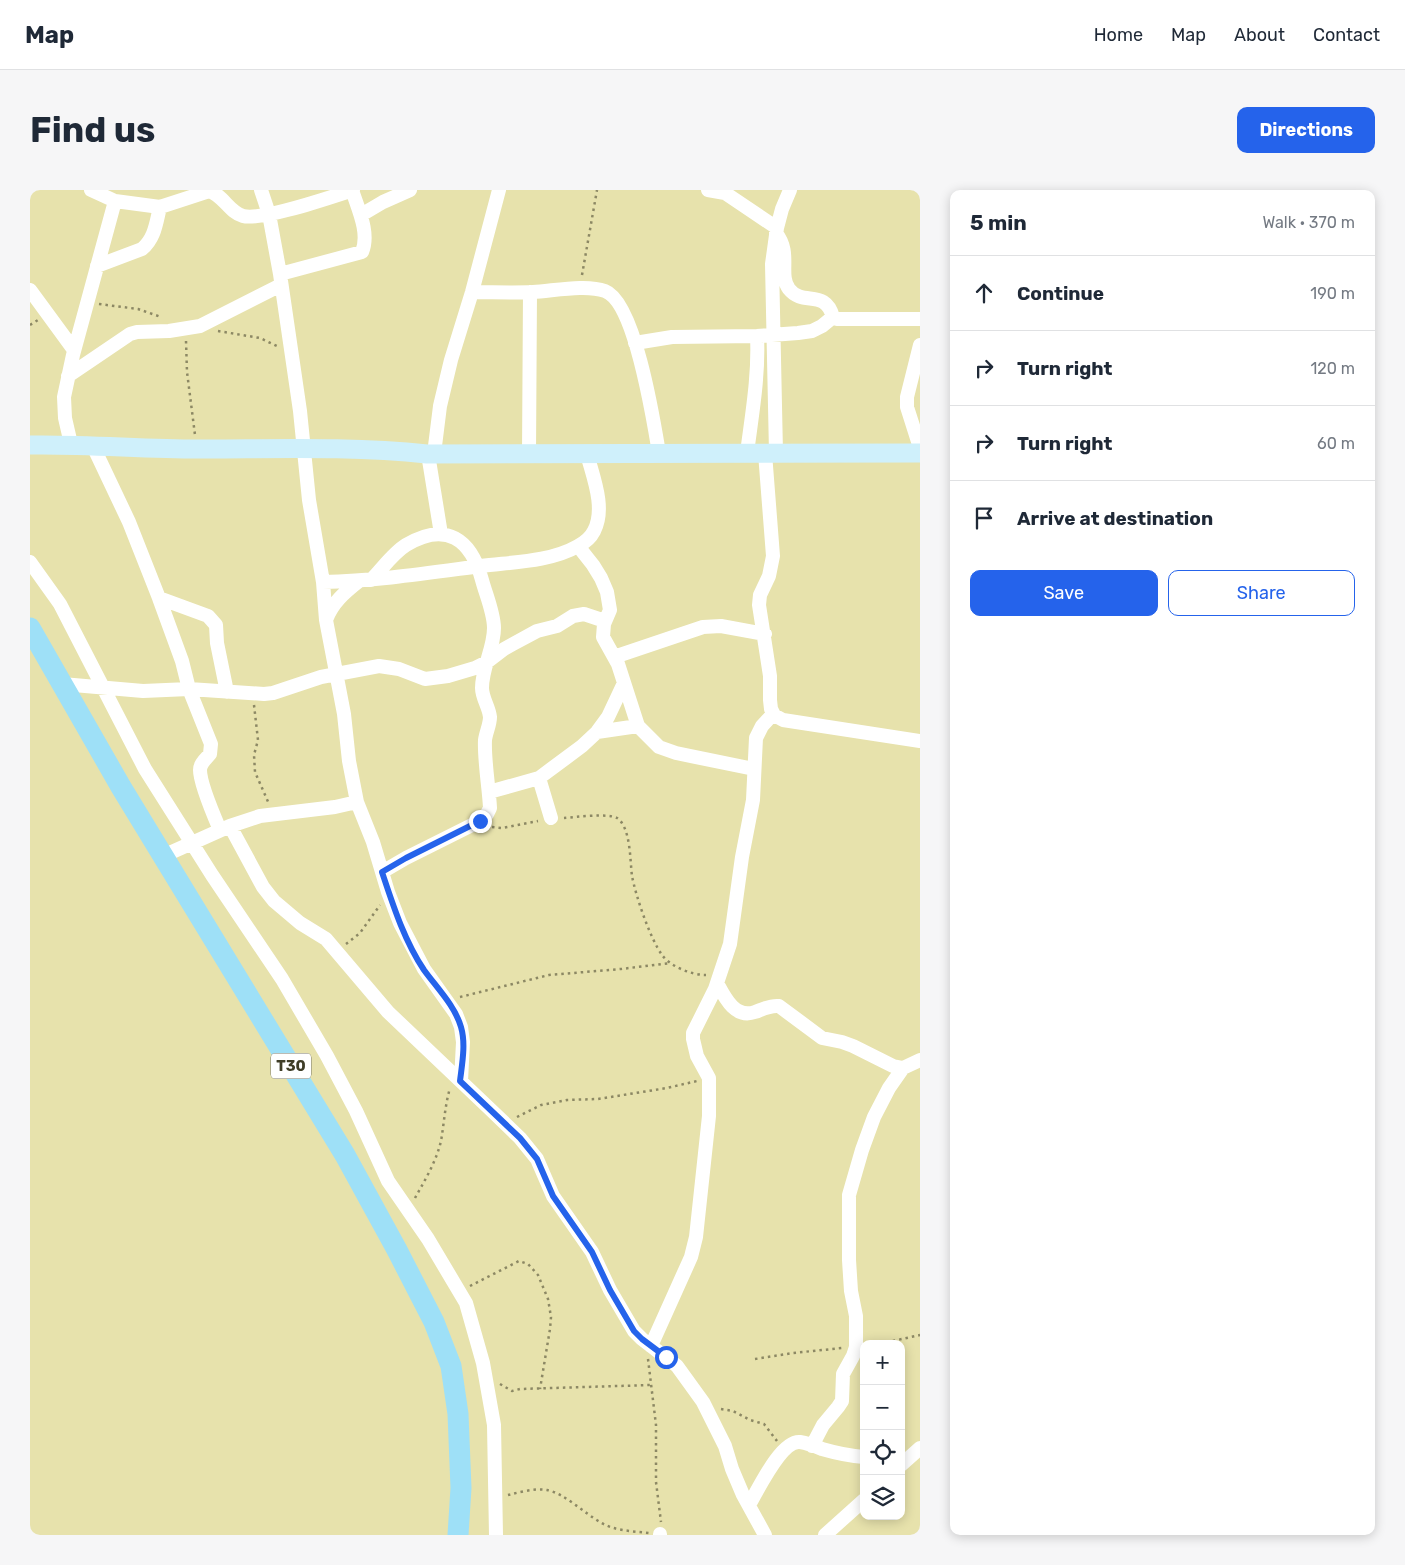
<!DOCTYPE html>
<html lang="en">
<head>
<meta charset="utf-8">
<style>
  :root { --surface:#fff; --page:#f6f6f7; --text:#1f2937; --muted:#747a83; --line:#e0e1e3; --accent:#2563eb }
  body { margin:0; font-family:Rubik,sans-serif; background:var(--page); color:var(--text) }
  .controls { position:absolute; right:15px; bottom:15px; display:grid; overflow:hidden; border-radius:10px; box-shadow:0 2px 12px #0003 }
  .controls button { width:45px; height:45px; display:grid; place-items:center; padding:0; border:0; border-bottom:1px solid var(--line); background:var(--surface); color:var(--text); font:25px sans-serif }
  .stop { position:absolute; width:15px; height:15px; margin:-11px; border:4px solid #2563eb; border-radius:50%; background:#fff }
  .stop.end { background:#2563eb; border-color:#fff; box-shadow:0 1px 5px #0008 }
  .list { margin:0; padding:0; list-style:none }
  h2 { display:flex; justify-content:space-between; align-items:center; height:65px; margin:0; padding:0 20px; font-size:21px }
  h2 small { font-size:16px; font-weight:400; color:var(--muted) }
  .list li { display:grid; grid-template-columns:32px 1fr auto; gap:15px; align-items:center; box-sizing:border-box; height:75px; padding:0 20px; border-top:1px solid var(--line) }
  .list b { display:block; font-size:19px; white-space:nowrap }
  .list em { font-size:16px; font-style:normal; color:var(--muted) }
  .actions { display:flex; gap:10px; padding:15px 20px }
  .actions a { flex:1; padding:11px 0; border:1px solid var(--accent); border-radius:10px; text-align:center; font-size:18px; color:var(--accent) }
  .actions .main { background:var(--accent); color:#fff }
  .icon { flex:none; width:28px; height:28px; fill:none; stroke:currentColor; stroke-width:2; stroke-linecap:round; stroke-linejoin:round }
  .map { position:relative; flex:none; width:890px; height:1345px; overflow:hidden; border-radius:10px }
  header { display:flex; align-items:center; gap:30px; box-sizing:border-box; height:70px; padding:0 25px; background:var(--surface); border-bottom:1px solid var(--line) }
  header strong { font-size:24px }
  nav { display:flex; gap:28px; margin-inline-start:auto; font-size:18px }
  .intro { display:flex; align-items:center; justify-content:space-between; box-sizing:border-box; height:120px; padding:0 30px }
  h1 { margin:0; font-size:35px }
  .button { padding:12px 22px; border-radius:10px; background:var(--accent); color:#fff; font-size:18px; font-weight:700 }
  main { display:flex; gap:30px; padding:0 30px }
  aside { flex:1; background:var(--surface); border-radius:10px; box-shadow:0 2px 12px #0003 }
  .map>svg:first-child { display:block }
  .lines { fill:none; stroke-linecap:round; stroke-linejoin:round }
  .path { stroke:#8c8864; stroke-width:2.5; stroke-dasharray:2.5 4; stroke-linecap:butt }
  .street { stroke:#fff; stroke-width:14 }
  .secondary { stroke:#cff0fb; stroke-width:19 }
  .primary { stroke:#9ee0f7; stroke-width:21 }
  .route { stroke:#2563eb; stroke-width:6 }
  .labels { text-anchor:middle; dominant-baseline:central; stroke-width:4; stroke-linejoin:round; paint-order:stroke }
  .shield { fill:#fff; stroke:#797768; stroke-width:1 }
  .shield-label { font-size:15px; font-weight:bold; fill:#3f3d27 }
</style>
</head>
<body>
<header>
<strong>Map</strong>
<nav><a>Home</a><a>Map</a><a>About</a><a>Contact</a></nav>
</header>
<div class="intro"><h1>Find us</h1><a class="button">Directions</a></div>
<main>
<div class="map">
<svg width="890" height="1345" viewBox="0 0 890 1345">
  <rect width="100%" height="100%" fill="#e7e2ac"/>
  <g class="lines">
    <!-- path -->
    <path class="path" d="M552,85L567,0
      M69,114L108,119L131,127
      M0,135L8,130
      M188,141L230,148L247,156
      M156,151L157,182L165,245
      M224,515L228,550L224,565L225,582L239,614
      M534,628C546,627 578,623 587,628C601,637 600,672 602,686C606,707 620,748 632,765C641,777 662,785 676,785
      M462,637L472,638L508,631
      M316,754L330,743L350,715
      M430,807L519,785L591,779L641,773
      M487,927L511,915L537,910L568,909L637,898L667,891
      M385,1008C395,990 406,972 411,951C414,934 415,915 420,898
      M440,1096L489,1071L498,1074L508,1085L518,1109L521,1127L520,1139L510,1199
      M857,1154L863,1151L890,1145
      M618,1169L626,1235V1292L631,1332
      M725,1169L763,1163L812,1158
      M470,1194L482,1201L490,1199L621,1195
      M691,1219L703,1221L720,1230L734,1234L747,1251
      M478,1305C490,1302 504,1298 517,1300C534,1303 554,1323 570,1332C584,1341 602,1341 619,1343"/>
    <!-- street -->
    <path class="street" d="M61,0L85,11L130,17L179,1C193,5 199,22 213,26C232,31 301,7 323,0
      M231,0L239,24L250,84L270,221L279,310L293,392L296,430L314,524L319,571L327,612L343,652L358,702L370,733L394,779L426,824L431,837L433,852L431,891
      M678,0L695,3L747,38
      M331,25L353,12L380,0
      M746,43C762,63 748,84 759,99C773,117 795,98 803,127L807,129H890
      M67,76L112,59C125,48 126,33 130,17
      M250,84L332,62C340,43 328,19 322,0
      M0,100L44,160
      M442,102C462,102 483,103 503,102C523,101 556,94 575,101C605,112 624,233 629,263
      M605,153L642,147L727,146L768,143L782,141L792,136L803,127
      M890,155L877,207V217L890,258
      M38,186L100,144L107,142L139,141L170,136L251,95
      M41,254L35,228L34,207L43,165L85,11
      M63,256L99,332L129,408L152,471L159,499L181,554L180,564C176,569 170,573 170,580C170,594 184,626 190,640
      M717,263C722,224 729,185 727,146
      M735,263L743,366L739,386L730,405L729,415L740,486V510L741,519L744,525L753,530L890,551
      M746,263L742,74L747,38L752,19L760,0
      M398,264L411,344
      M404,264L410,216L421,170L442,102L469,0
      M499,264L500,102
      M548,356L563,375L571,388L577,402L580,420L574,434L573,447L588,474L608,536L629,557L646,563L724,579
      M0,372L30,414L115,579L182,685L252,789L297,866L326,921L358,991L398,1049L436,1113L453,1173L464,1235L466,1345
      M341,390C352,379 363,363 376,355C416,331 441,349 452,390C456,405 464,423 464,438C464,459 452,477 452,498C452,508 459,517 460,527C460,535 456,542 455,550C454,570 459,597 460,618L457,624L450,631L376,668L352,682
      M293,392C346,391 398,383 451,376C482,372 520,372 548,356C554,353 561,347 564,341C576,318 563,287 557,264
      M129,408L178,426L186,435L187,453L197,502
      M296,430C302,413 315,402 329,391
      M584,467L673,437L691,436L735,444
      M32,494L113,501L159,499L234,504L243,503L291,487L349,476L369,479L395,489L418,486L445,478L457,472L474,459L483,454L507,441L527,436L543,426L554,424L575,431
      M567,542L608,536
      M509,588L521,628
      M459,602L509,588L552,556L567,542L578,527L594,493
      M200,636L233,697L244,711L270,733L296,749L358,822L461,920L490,948L507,969L523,1006L562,1062L580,1100L604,1141L612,1149L647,1176L673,1212L695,1256L702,1279L713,1305L735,1345
      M133,666L200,636L230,626L305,617L327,612
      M687,793C695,808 705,829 725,822C733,819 740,815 749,816L792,848L812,852L823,856L863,876L873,878L890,870
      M621,1156L661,1067L666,1047L679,926V888L667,866L663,849V843L685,799L700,754L712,667L723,610L726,548L732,536L743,524
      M782,1256L793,1235L808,1217L812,1211L813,1184L823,1166L826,1157V1126L821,1101L819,1070V1005L832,960L844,927L859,898L873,878
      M871,1275L890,1258
      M719,1315C728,1300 751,1250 770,1252C777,1253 785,1256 792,1259C806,1263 819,1266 834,1267
      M630,1345V1344
      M795,1345L834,1310"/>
    <!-- secondary -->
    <path class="secondary" d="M0,255C56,254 112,259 168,259C244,259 321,256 397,264L890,263"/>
    <!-- primary -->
    <path class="primary" d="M0,438L91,597L315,965L367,1060L404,1132L421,1176L428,1224L431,1298L428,1345"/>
  </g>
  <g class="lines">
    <!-- route -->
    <path class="route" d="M450,631L376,668L352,682C363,715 374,750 394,780C407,798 425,816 431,837C436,854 432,874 430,891L490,948L507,969L523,1006L562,1062L580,1100L604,1141L612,1149L636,1167"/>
  </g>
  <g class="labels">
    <!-- shield labels -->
    <rect class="shield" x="241" y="863.5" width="40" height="25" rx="4"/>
    <g class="shield-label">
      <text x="261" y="876">T30</text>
    </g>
  </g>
</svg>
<div class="controls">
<button>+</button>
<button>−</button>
<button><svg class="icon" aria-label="locate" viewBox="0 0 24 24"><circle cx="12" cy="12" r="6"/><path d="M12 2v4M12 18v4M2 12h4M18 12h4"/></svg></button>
<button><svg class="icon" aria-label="layers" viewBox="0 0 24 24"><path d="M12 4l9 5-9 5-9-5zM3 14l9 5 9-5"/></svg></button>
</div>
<div class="stop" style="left:636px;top:1167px"></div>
<div class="stop end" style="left:450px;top:631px"></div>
</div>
<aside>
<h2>5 min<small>Walk · 370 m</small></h2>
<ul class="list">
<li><svg class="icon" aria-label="ahead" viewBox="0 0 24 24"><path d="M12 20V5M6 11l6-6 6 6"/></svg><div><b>Continue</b></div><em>190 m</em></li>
<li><svg class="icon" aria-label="right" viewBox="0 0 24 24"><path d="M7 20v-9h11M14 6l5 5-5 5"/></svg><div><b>Turn right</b></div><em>120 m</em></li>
<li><svg class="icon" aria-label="right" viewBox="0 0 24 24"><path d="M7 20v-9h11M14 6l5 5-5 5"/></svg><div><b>Turn right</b></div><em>60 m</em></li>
<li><svg class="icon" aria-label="arrive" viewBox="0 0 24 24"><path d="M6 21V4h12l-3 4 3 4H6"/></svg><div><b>Arrive at destination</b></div></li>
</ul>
<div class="actions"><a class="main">Save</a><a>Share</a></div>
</aside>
</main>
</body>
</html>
